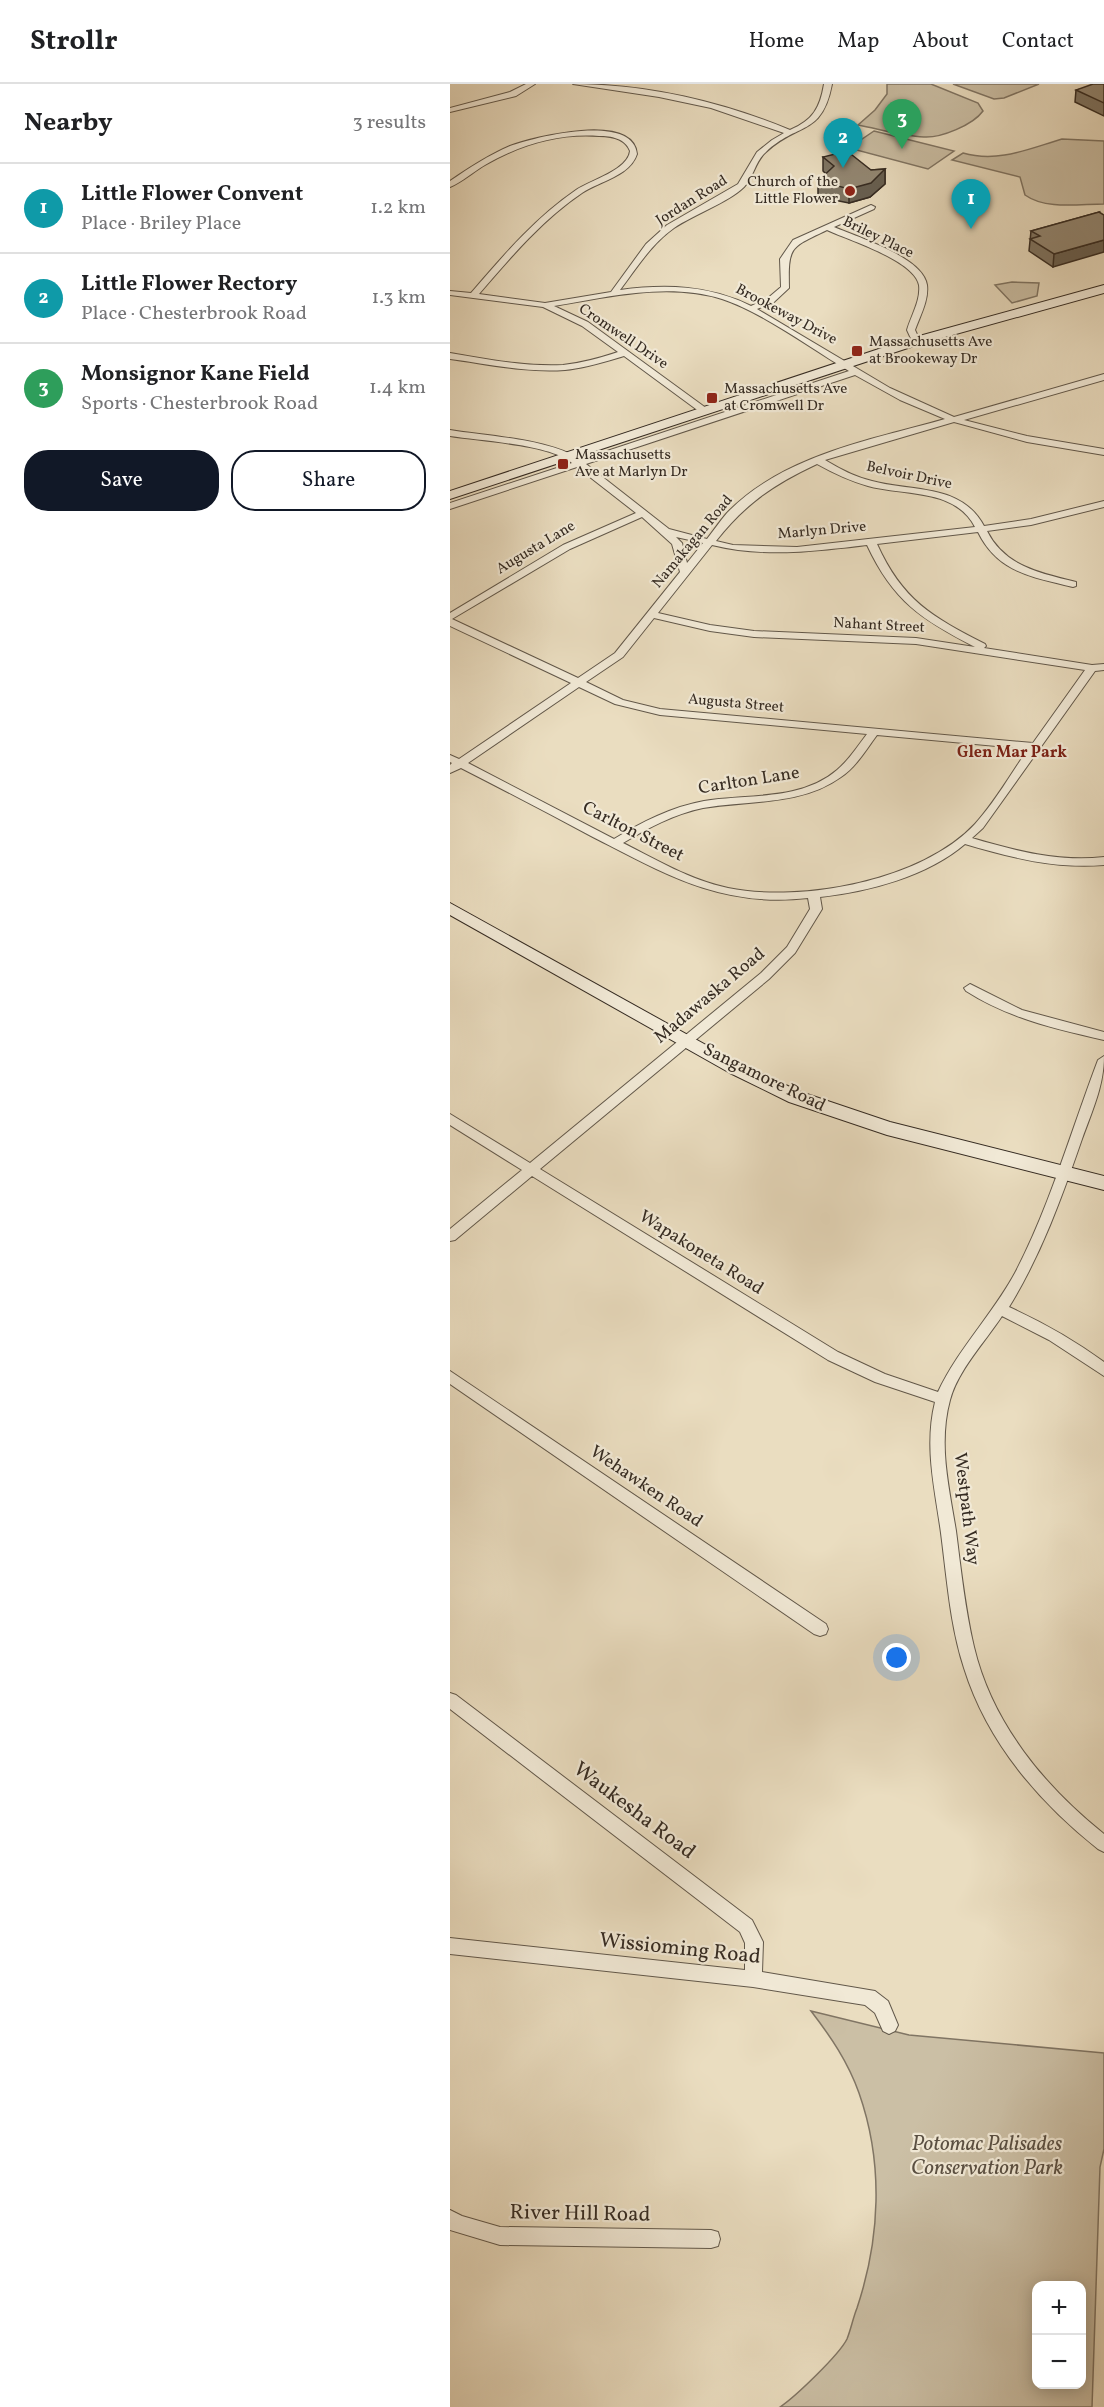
<!DOCTYPE html>
<html lang="en">
<head>
<meta charset="utf-8">
<style>
  :root { --surface:#fff; --page:#f6f6f6; --text:#202124; --muted:#757577; --line:#e0e0e0; --accent:#111827 }
  body { margin:0; font-family:Vollkorn,serif; background:var(--page); color:var(--text) }
  .controls { position:absolute; right:18px; bottom:18px; display:grid; overflow:hidden; border-radius:12px; box-shadow:0 3px 15px #0003 }
  .controls button { width:54px; height:54px; display:grid; place-items:center; padding:0; border:0; border-bottom:2px solid var(--line); background:var(--surface); color:var(--text); font:30px sans-serif }
  .you { position:absolute; left:447px; top:1574px; width:21px; height:21px; margin:-15px; border:4px solid #fff; border-radius:50%; background:#1a73e8; box-shadow:0 0 0 9px #1a73e833 }
  .badge { display:grid; place-items:center; width:39px; height:39px; border-radius:50%; background:var(--accent); color:#fff; font-size:20px; font-weight:700 }
  .pin { position:absolute; translate:-50% -50px; filter:drop-shadow(0 2px 3px #0008) }
  .pin::after { content:''; position:absolute; top:32px; width:21px; height:18px; background:inherit; clip-path:polygon(0 0,100% 0,50% 100%) }
  .list { margin:0; padding:0; list-style:none }
  h2 { display:flex; justify-content:space-between; align-items:center; height:78px; margin:0; padding:0 24px; font-size:26px }
  h2 small { font-size:20px; font-weight:400; color:var(--muted) }
  .list li { display:grid; grid-template-columns:39px 1fr auto; gap:18px; align-items:center; box-sizing:border-box; height:90px; padding:0 24px; border-top:2px solid var(--line) }
  .list b { display:block; font-size:22px; white-space:nowrap }
  .list p { margin:0; font-size:20px; white-space:nowrap; color:var(--muted) }
  .list em { font-size:20px; font-style:normal; color:var(--muted) }
  .actions { display:flex; gap:12px; padding:18px 24px }
  .actions a { flex:1; padding:14px 0; border:2px solid var(--accent); border-radius:24px; text-align:center; font-size:21px; color:var(--accent) }
  .actions .main { background:var(--accent); color:#fff }
  .map { position:relative; flex:none; width:654px; height:2323px; overflow:hidden }
  header { display:flex; align-items:center; gap:36px; box-sizing:border-box; height:84px; padding:0 30px; background:var(--surface); border-bottom:2px solid var(--line) }
  header strong { font-size:28px }
  nav { display:flex; gap:33px; margin-inline-start:auto; font-size:21px }
  main { display:flex }
  aside { flex:1; background:var(--surface) }
  .map>svg:first-child { display:block }
  .green { fill:#cbbfa5; stroke:#807564; stroke-width:1.5; fill-rule:evenodd }
  .lines { fill:none; stroke-linecap:round; stroke-linejoin:round }
  .street-casing { stroke:#62584a; stroke-width:2 }
  .secondary-casing { stroke:#352b22; stroke-width:2 }
  .street { fill:#f1e9d6; fill-rule:evenodd }
  .secondary { fill:#f1e9d6; fill-rule:evenodd }
  .wall { fill:#7e7564; stroke:#352b22; stroke-width:1.5 }
  .shaded-wall { fill:#675f51; stroke:#352b22; stroke-width:1.5 }
  .building { fill:#938874; stroke:#352b22; stroke-width:1.5 }
  .poi-dot { fill:#8f2418; stroke:#f1e9d6; stroke-width:2 }
  .labels { text-anchor:middle; dominant-baseline:central; stroke-width:4.5; stroke-linejoin:round; paint-order:stroke }
  .far-poi-label { font-size:15px; fill:#352b22; stroke:#f1e9d6; text-anchor:start }
  .far-street-label { font-size:15px; fill:#352b22; stroke:#f1e9d6 }
  .far-neighbourhood-label { font-size:16px; font-weight:bold; fill:#7a1f14; stroke:#f1e9d6 }
  .street-label { font-size:18px; fill:#352b22; stroke:#f1e9d6 }
  .near-street-label { font-size:21px; fill:#352b22; stroke:#f1e9d6 }
  .near-park-label { font-size:21px; font-style:italic; fill:#5a5043; stroke:#f1e9d6 }
</style>
</head>
<body>
<header>
<strong>Strollr</strong>
<nav><a>Home</a><a>Map</a><a>About</a><a>Contact</a></nav>
</header>
<main>
<aside>
<h2>Nearby<small>3 results</small></h2>
<ul class="list">
<li><span class="badge" style="background:#0f9aa8">1</span><div><b>Little Flower Convent</b><p>Place · Briley Place</p></div><em>1.2 km</em></li>
<li><span class="badge" style="background:#0f9aa8">2</span><div><b>Little Flower Rectory</b><p>Place · Chesterbrook Road</p></div><em>1.3 km</em></li>
<li><span class="badge" style="background:#2e9e5b">3</span><div><b>Monsignor Kane Field</b><p>Sports · Chesterbrook Road</p></div><em>1.4 km</em></li>
</ul>
<div class="actions"><a class="main">Save</a><a>Share</a></div>
</aside>
<div class="map">
<svg width="654" height="2323" viewBox="0 0 654 2323">
  <rect width="100%" height="100%" fill="#eaddc0"/>
  <filter id="stains"><feTurbulence type="fractalNoise" baseFrequency=".00333" numOctaves="4"/><feColorMatrix values="0 0 0 0 .2 0 0 0 0 .09 0 0 0 0 .02 0 0 0 .5 -.17"/></filter>
  <radialGradient id="worn" r=".72"><stop offset=".6" stop-color="#630" stop-opacity="0"/><stop offset="1" stop-color="#630" stop-opacity=".3"/></radialGradient>
  <!-- green -->
  <path class="green" d="M437,0H481L528,19L533,27C523,41 491,54 474,53C452,52 429,45 408,41L425,26L437,10Z
    M503,0H589L554,14L544,15Z
    M424,47L504,67L478,85L399,64Z
    M612,55L654,57V120C629,120 596,126 575,111L570,93L502,76L513,69C548,79 578,65 612,55Z
    M562,198L589,199L587,212L562,219L545,201Z
    M361,1927L459,1951L654,1969V2065L650,2083L642,2323H330C345,2313 389,2271 397,2255C401,2245 403,2234 407,2224C430,2155 434,2080 409,2009C398,1978 381,1953 361,1927ZM586,2202H632V2300H586Z"/>
  <g class="lines">
    <!-- street casing -->
    <g class="street-casing">
      <path id="street" d="M76,0H85L66,12L0,28V24L60,8Z
        M123,0C197,0 273,18 340,46C363,36 370,24 374,0H382C372,53 347,38 316,68C305,77 304,93 294,103C279,118 243,131 224,144C201,160 186,185 170,206C215,200 260,201 301,222L318,214L331,203L330,175L343,156L421,121L425,123L424,125L384,143C407,153 473,173 477,201C479,216 470,232 465,246L470,257L469,259H463L457,246C461,232 471,216 469,201C464,176 398,156 377,146C340,164 338,162 339,204L324,218L307,225L440,304L504,333L654,290V296L514,336L577,352L654,365V371L577,358L504,338L375,376C390,385 405,393 422,397C462,408 511,399 534,442L581,435L654,417V423L581,441L537,447C555,483 591,489 626,498V502L623,503C583,493 548,489 528,448L427,460C452,516 482,533 535,560L536,562L534,564L642,581L654,580V586L645,587L533,744L522,754C566,767 608,778 654,773V781C606,785 562,774 515,760C478,792 418,808 370,813L372,825L345,869L319,895L90,1085L388,1268L435,1290L488,1308C508,1265 543,1230 565,1189C600,1122 621,1047 648,976L654,972C654,1002 642,1027 632,1055C612,1113 591,1171 559,1223C592,1238 624,1256 654,1278V1292L599,1256L552,1232C535,1258 508,1286 500,1316C488,1360 499,1403 506,1447C511,1486 515,1525 524,1563C542,1639 594,1702 654,1750V1768L648,1765C589,1718 537,1658 514,1584C500,1541 497,1495 491,1449C485,1405 474,1363 485,1318L425,1298L378,1276L82,1092L5,1156L0,1157V1145L72,1086L0,1041V1030L80,1079L311,889L337,863L360,825L358,814C271,824 215,790 141,752C98,729 54,706 11,684L0,689V681L2,679L0,678V671L9,675L121,599L0,542V529L113,461L186,429L127,383L0,425V419L122,379C99,360 31,357 0,352V346C35,352 103,355 130,376L399,287C362,265 312,228 272,215C218,198 158,213 104,222L138,238L256,324V328H250L174,272C154,278 135,284 115,286C77,289 38,280 0,275V269C37,275 75,283 113,281C132,279 150,274 168,268L132,242L93,223L0,211V207L21,209C53,172 85,134 126,106C141,96 178,86 180,67C175,54 161,52 149,52C109,49 69,61 35,81C23,88 12,98 0,103V97C19,84 39,71 60,62C84,53 183,28 187,70C180,92 150,97 132,109C92,136 60,174 29,210L95,219L161,208L196,160L217,141L288,100L307,68L322,56L334,49L261,24L209,13ZM405,291L450,316L495,335C421,356 333,371 277,429C270,437 264,446 257,455L219,445L136,380ZM367,380C383,389 400,397 418,402C454,412 505,404 525,443L347,463L283,461L266,457C295,420 324,400 367,380ZM192,433L222,460L230,488L165,569L128,594L2,535L120,465ZM226,453L253,459L237,479L232,459ZM262,461C313,474 366,467 417,461C443,517 472,536 525,563L466,554L304,547L260,541L208,529ZM204,534L260,547L304,553L466,560L635,586L583,659L210,625L173,616L136,598L173,573ZM129,603L165,620L210,631L417,650C407,663 399,676 387,686C351,717 297,710 254,717C221,723 192,738 164,755L18,679ZM427,651L578,665C561,690 545,718 525,740C472,797 351,819 278,804C240,796 207,776 173,759C198,744 224,730 253,724C299,716 351,722 391,693C406,683 416,666 427,651Z
        M520,900L572,926L654,948V956C606,945 558,934 516,907L514,904Z
        M0,1287L376,1540L378,1545L376,1550L370,1552L364,1550L0,1300Z
        M0,1609L6,1611L302,1836L313,1858L312,1888L425,1907L438,1917L448,1941L445,1947L439,1950L433,1947L425,1929L415,1921L303,1903L0,1870V1854L295,1886V1859L290,1848L0,1625Z
        M0,2126L12,2132L50,2143L261,2146L268,2148L270,2155L268,2162L261,2164L50,2161L0,2146Z"/>
    </g>
    <!-- secondary casing -->
    <g class="secondary-casing">
      <path id="secondary" d="M654,201V209L470,260L0,415V407L462,254Z
        M0,819L292,981L351,1008L440,1038L654,1092V1106L437,1051L339,1018L280,989L0,831Z"/>
    </g>
    <!-- street -->
    <use href="#street" class="street"/>
    <!-- secondary -->
    <use href="#secondary" class="secondary"/>
  </g>
  <!-- wall -->
  <path class="wall" d="M654,0V32L625,18L626,6Z
    M373,73L421,86L435,85V100L420,113L399,119L384,116L382,113L368,111V97L376,90L373,87Z
    M649,128L603,183L579,167L581,147Z"/>
  <!-- shaded-wall -->
  <path class="shaded-wall" d="M435,85V100L420,113L399,119V105Z
    M654,156V168L603,183L604,170Z"/>
  <!-- building -->
  <path class="building" d="M643,0H654V19L626,6Z
    M397,67L421,86L435,85L421,99L399,105L384,101L383,98L368,97L384,82L373,73Z
    M649,128L654,131V156L604,170L580,155L590,152L581,147Z"/>
  <!-- markers -->
  <g class="poi-dot">
    <circle cx="400" cy="107" r="6"/>
    <rect x="401" y="261" width="12" height="12" rx="3"/>
    <rect x="256" y="308" width="12" height="12" rx="3"/>
    <rect x="107" y="374" width="12" height="12" rx="3"/>
  </g>
  <g class="labels">
    <!-- far-poi labels -->
    <g class="far-poi-label">
      <text x="388" y="98" text-anchor="end">Church of the<tspan x="388" dy="17">Little Flower</tspan></text>
      <text x="419" y="258">Massachusetts Ave<tspan x="419" dy="17">at Brookeway Dr</tspan></text>
      <text x="274" y="305">Massachusetts Ave<tspan x="274" dy="17">at Cromwell Dr</tspan></text>
      <text x="125" y="371">Massachusetts<tspan x="125" dy="17">Ave at Marlyn Dr</tspan></text>
    </g>
    <!-- far-street labels -->
    <g class="far-street-label">
      <text transform="translate(242 117) rotate(-32)">Jordan Road</text>
      <text transform="translate(428 154) rotate(26)">Briley Place</text>
      <text transform="translate(336 231) rotate(28)">Brookeway Drive</text>
      <text transform="translate(173 253) rotate(34)">Cromwell Drive</text>
      <text transform="translate(459 392) rotate(12)">Belvoir Drive</text>
      <text transform="translate(372 447) rotate(-5)">Marlyn Drive</text>
      <text transform="translate(243 458) rotate(-50)">Namakagan Road</text>
      <text transform="translate(86 464) rotate(-31)">Augusta Lane</text>
      <text transform="translate(429 542) rotate(3)">Nahant Street</text>
      <text transform="translate(286 620) rotate(5)">Augusta Street</text>
    </g>
    <!-- far-neighbourhood labels -->
    <g class="far-neighbourhood-label">
      <text x="562" y="669">Glen Mar Park</text>
    </g>
    <!-- street labels -->
    <g class="street-label">
      <text transform="translate(299 697) rotate(-9)">Carlton Lane</text>
      <text transform="translate(183 748) rotate(27)">Carlton Street</text>
      <text transform="translate(260 912) rotate(-40)">Madawaska Road</text>
      <text transform="translate(314 994) rotate(26)">Sangamore Road</text>
      <text transform="translate(251 1169) rotate(32)">Wapakoneta Road</text>
      <text transform="translate(196 1403) rotate(34)">Wehawken Road</text>
      <text transform="translate(516 1425) rotate(83)">Westpath Way</text>
    </g>
    <!-- near-street labels -->
    <g class="near-street-label">
      <text transform="translate(184 1727) rotate(37)">Waukesha Road</text>
      <text transform="translate(230 1865) rotate(6)">Wissioming Road</text>
      <text transform="translate(130 2130) rotate(1)">River Hill Road</text>
    </g>
    <!-- near-park labels -->
    <g class="near-park-label">
      <text x="537" y="2060">Potomac Palisades<tspan x="537" dy="24">Conservation Park</tspan></text>
    </g>
  </g>
  <rect width="100%" height="100%" filter="url(#stains)"/>
  <rect width="100%" height="100%" fill="url(#worn)"/>
</svg>
<div class="controls">
<button>+</button>
<button>−</button>
</div>
<div class="you"></div>
<div class="pin badge" style="left:521px;top:145px;background:#0f9aa8">1</div>
<div class="pin badge" style="left:393px;top:84px;background:#0f9aa8">2</div>
<div class="pin badge" style="left:452px;top:65px;background:#2e9e5b">3</div>
</div>
</main>
</body>
</html>
